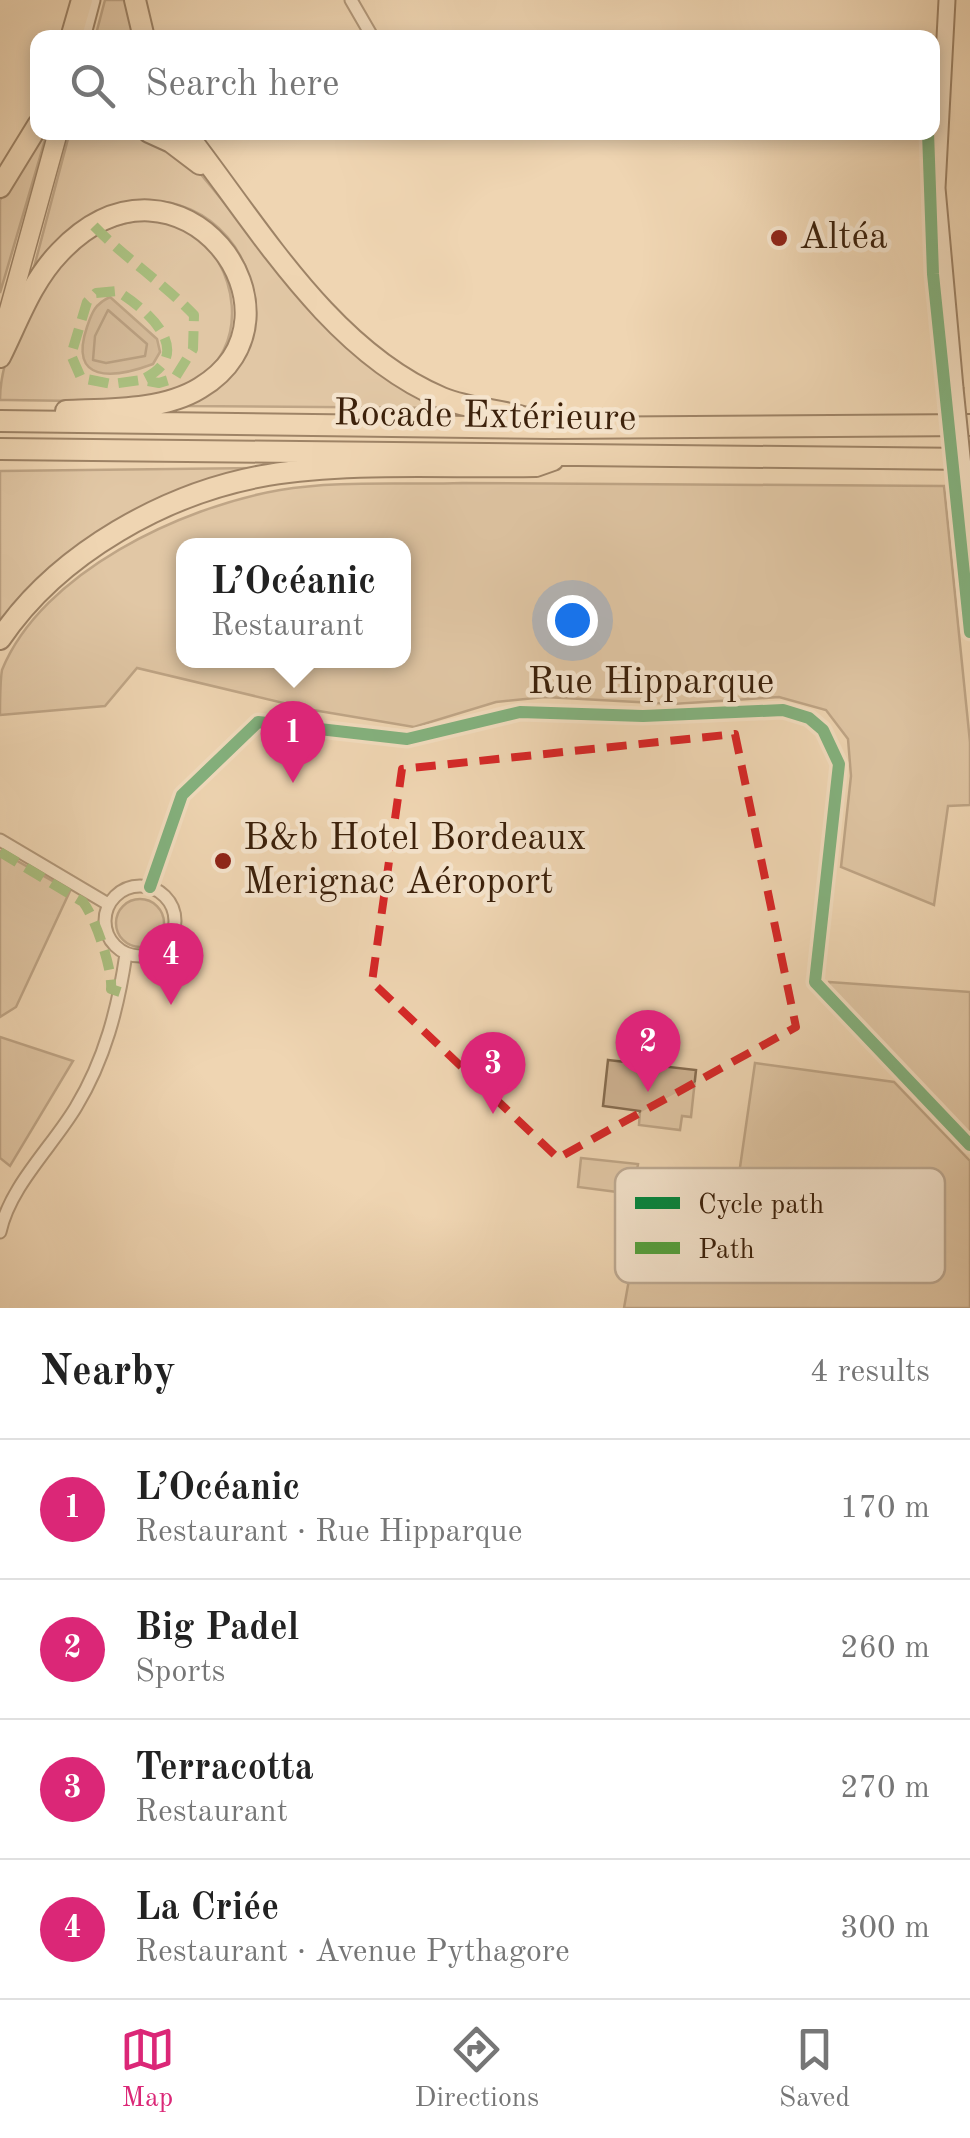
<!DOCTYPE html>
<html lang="en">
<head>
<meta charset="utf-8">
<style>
  :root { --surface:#fff; --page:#f2f2f2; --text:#222; --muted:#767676; --line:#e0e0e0; --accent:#db2777 }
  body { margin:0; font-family:"Old Standard TT",serif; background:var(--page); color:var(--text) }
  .you { position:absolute; left:572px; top:620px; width:35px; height:35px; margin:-25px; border:8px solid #fff; border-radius:50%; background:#1a73e8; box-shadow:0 0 0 15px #1a73e833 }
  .badge { display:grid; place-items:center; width:65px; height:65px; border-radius:50%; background:var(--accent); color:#fff; font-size:32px; font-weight:700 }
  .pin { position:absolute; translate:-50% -82px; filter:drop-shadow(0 2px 5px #0008) }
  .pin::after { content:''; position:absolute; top:52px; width:35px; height:30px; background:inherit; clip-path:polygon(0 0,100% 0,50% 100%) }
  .popup { position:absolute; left:176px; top:538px; width:235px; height:130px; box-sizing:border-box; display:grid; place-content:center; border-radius:20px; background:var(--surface); filter:drop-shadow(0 2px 8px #0005); font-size:32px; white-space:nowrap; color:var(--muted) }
  .popup b { font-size:38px; color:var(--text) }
  .popup::after { content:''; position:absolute; left:50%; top:100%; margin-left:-20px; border:20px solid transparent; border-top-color:var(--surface) }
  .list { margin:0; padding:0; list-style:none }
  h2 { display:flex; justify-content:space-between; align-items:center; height:130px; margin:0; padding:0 40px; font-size:42px }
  h2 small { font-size:32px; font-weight:400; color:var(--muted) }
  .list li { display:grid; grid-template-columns:65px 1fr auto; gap:30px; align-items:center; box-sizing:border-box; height:140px; padding:0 40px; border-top:2px solid var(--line) }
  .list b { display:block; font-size:38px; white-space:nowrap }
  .list p { margin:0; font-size:32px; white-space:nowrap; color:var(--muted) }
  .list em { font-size:32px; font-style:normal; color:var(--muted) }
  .icon { flex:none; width:55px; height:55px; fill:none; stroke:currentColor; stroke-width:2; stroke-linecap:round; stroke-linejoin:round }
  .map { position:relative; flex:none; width:970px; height:1308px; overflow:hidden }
  .search { position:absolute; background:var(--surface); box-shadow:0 5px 15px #0003; left:30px; right:30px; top:30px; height:110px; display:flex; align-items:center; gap:25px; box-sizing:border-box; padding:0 35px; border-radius:20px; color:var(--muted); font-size:38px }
  .sheet { height:690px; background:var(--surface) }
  nav { display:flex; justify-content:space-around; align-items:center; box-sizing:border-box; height:140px; border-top:2px solid var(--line); background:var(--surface); font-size:28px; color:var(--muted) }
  nav a { display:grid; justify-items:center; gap:5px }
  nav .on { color:var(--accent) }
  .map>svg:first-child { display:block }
  .green { fill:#d1b696; stroke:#866c50; stroke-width:2.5; fill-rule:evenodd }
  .water { fill:#b29879; stroke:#83684d; stroke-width:2.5 }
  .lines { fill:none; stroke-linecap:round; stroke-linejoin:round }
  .shore { stroke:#775c42; stroke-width:2.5 }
  .minor-casing { stroke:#694e35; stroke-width:15 }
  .secondary-casing { stroke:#3c210b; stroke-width:19 }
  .primary-casing { stroke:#3c210b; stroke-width:21 }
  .motorway-casing { stroke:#3c210b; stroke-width:24 }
  .minor { stroke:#f5e4cd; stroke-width:11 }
  .secondary { stroke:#f5e4cd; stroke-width:15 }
  .primary { stroke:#efd5b2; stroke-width:18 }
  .motorway { stroke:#efd5b2; stroke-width:20 }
  .secondary-bridge-casing { stroke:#3c210b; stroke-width:19; stroke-linecap:butt }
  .secondary-bridge { stroke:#f5e4cd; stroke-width:15 }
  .quiet { stroke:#54a23e; stroke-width:10; stroke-dasharray:20 10; stroke-linecap:butt }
  .cycleway-casing { stroke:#f5e4cd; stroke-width:19 }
  .cycleway { stroke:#00873e; stroke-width:12 }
  .marked { fill:none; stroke:#d62828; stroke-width:8; stroke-dasharray:20 12; stroke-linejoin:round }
  .poi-dot { fill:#8f2418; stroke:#f5e4cd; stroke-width:4 }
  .labels { text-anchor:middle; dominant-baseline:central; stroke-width:9; stroke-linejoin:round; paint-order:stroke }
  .poi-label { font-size:38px; fill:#3c210b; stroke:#f5e4cd; text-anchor:start }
  .street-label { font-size:38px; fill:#3c210b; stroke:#f5e4cd }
  .key { fill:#f5e4cd; stroke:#beaa93; stroke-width:2.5 }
  .key-label { font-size:28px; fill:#3c210b }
</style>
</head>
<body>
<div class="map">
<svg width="970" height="1308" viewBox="0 0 970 1308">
  <rect width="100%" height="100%" fill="#efd5b2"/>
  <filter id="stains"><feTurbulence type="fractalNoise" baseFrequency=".002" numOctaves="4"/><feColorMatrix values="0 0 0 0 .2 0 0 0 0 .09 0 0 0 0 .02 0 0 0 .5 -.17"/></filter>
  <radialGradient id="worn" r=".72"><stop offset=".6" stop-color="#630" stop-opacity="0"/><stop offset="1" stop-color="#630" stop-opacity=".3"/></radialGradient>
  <!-- green -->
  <path class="green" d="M105,0H129L137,37L95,38Z
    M75,132H125L172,151L199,172L310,307L452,408L183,406C352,322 182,84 33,271L69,135Z
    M43,133H47L0,293V200Z
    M150,218C162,221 177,222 187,228C239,261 253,351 191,382C136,409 60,399 0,400C0,347 42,274 84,242C103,227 127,223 150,218Z
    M261,468L207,484L24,595L0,622V471Z
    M462,483L944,486L970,742V805L948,806L934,905L841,867L851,776L848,739L826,710L779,697L673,704L545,697L496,702L414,727L313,710L137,668L105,706L0,715C0,702 0,682 2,670C42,572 182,507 280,490C335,480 405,485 462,483ZM183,546H403V660H183Z
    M0,851L70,891L16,1007L0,1017Z
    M116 923a24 24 0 1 1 48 0a24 24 0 1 1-48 0Z
    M829,982L970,992V1136L829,990Z
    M0,1037L73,1061L10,1166L0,1158Z
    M608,1060L696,1070L691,1117L682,1116L680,1130L639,1125L640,1111L603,1106Z
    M755,1063L894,1082L970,1161V1308H624L630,1274L627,1221L734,1209Z
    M581,1158L638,1164L633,1194L578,1187Z"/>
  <!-- water -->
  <path class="water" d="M110,297L157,339L160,352L153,364C113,379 68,383 87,327C92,312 95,304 110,297Z"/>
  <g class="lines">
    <!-- shore -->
    <path class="shore" d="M108,310L147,344L145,356L106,363L93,360L95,336Z"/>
    <!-- minor casing -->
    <g class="minor-casing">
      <path id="minor" d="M351,0L373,38
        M0,840L108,904
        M105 921a35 35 0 1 1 70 0a35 35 0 1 1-70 0Z
        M150,887L182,795L258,722L407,739L520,712L643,716L783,710L809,718L823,730L839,764L815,982L970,1145
        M0,1232C10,1186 52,1147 76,1107C105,1059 118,1008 126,954"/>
    </g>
    <!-- secondary casing -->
    <g class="secondary-casing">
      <path id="secondary" d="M947,0L937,188L955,388
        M82,38L92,0
        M966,496L970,538"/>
    </g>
    <!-- primary casing -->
    <g class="primary-casing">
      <path id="primary" d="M1,339L58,132"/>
    </g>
    <!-- motorway casing -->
    <g class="motorway-casing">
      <path id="motorway" d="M135,0L144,38
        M71,38L82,0
        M149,132L171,142L200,164
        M185,132C258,226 330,351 442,398C476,412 512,409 544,425
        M0,187L38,125
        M0,357C18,321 31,282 60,252C179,127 320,316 200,388C163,411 108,409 66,411
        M0,421L551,428L970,425
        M0,449L970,459
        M0,639C58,553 167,492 268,475C349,461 452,468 536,466L553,460"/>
    </g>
    <!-- minor -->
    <use href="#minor" class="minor"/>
    <!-- secondary -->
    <use href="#secondary" class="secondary"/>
    <!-- primary -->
    <use href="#primary" class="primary"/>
    <!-- motorway -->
    <use href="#motorway" class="motorway"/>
    <!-- secondary-bridge casing -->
    <g class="secondary-bridge-casing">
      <path id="secondary-bridge" d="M955,388L966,496"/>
    </g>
    <!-- secondary-bridge -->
    <use href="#secondary-bridge" class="secondary-bridge"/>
    <!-- quiet -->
    <path class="quiet" d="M94,226C126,259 162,282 194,315L193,349L175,378L159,383L141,380L112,384L81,378L71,355L87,302L96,293L117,291C151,312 197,355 141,380
      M0,852L83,902C95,917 113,970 111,989L120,992"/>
    <!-- cycleway casing -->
    <g class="cycleway-casing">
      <path id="cycleway" d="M928,132L933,274L970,632
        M150,887L182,795L258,722L407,739L520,712L643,716L783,710L809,718L823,730L839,764L815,982L970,1145"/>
    </g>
    <!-- cycleway -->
    <use href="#cycleway" class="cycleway"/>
  </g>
  <!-- marked area -->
  <path d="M0 0H970V1308H0ZM735,734L796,1027L558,1158L372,982L402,769Z" fill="#efd5b2" fill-opacity=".55" fill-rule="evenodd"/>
  <path class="marked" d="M735,734L796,1027L558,1158L372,982L402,769Z"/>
  <!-- markers -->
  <g class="poi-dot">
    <circle cx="779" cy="238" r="10"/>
    <circle cx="223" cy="861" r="10"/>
  </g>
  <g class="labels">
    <!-- poi labels -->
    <g class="poi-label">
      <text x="799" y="238">Altéa</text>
      <text x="243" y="839">B&amp;b Hotel Bordeaux<tspan x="243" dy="44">Merignac Aéroport</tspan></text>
    </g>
    <!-- street labels -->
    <g class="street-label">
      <text transform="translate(485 417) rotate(1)">Rocade Extérieure</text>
      <text x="651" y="683">Rue Hipparque</text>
    </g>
  </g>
  <!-- legend -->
  <rect x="615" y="1168" width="330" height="115" rx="15" class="key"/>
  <rect x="635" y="1197" width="45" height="12" fill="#00873e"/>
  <rect x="635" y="1242" width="45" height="12" fill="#54a23e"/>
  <g class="key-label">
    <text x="698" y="1213">Cycle path</text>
    <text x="698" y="1258">Path</text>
  </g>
  <rect width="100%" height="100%" filter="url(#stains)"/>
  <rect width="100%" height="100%" fill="url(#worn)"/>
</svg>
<div class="you"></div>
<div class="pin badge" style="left:293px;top:783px">1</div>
<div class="popup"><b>L’Océanic</b>Restaurant</div>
<div class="pin badge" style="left:648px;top:1092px">2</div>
<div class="pin badge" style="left:493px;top:1114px">3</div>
<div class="pin badge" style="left:171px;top:1005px">4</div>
<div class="search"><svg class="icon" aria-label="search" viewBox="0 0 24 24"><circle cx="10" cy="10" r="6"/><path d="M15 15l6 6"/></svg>Search here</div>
</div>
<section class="sheet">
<h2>Nearby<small>4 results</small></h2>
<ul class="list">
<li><span class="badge">1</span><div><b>L’Océanic</b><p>Restaurant · Rue Hipparque</p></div><em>170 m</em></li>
<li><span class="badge">2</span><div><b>Big Padel</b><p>Sports</p></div><em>260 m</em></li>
<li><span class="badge">3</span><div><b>Terracotta</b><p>Restaurant</p></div><em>270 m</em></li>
<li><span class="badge">4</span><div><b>La Criée</b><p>Restaurant · Avenue Pythagore</p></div><em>300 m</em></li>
</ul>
</section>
<nav>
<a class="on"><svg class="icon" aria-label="map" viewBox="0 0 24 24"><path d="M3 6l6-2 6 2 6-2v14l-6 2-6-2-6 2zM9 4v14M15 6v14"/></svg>Map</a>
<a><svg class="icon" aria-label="directions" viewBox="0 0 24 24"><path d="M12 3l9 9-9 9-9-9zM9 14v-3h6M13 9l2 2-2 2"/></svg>Directions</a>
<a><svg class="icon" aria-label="saved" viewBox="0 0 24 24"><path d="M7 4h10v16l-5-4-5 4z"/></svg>Saved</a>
</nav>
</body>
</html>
